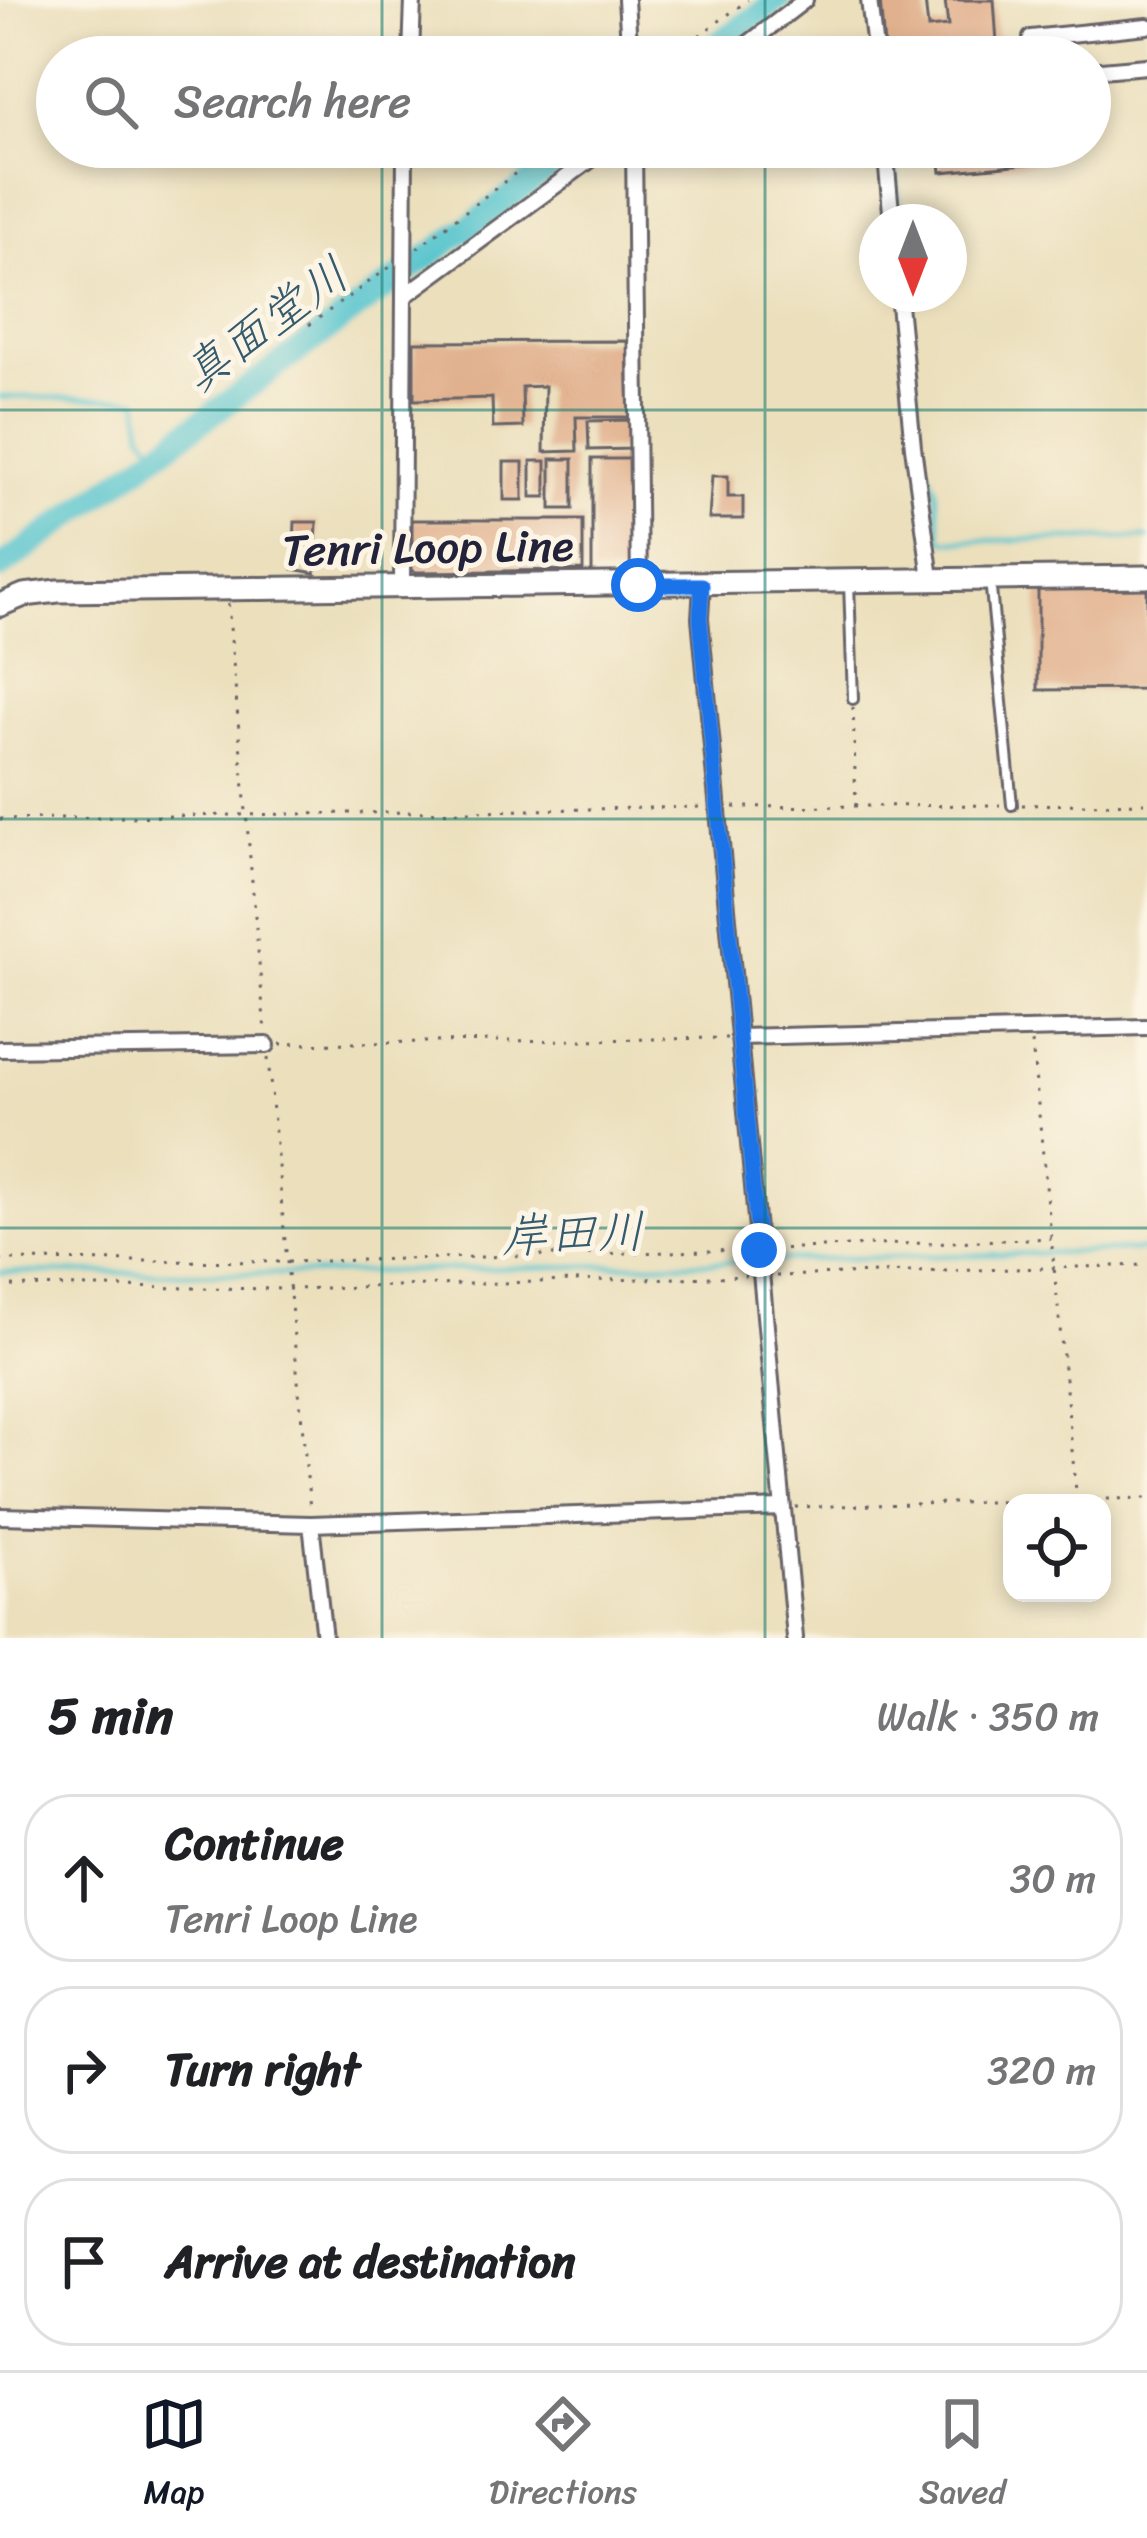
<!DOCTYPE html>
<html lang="en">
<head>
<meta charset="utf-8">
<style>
  :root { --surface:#fff; --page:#f6f6f6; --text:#202124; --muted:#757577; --line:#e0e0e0; --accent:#111827 }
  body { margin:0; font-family:Sriracha,"Klee One",sans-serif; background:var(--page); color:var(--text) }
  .controls { position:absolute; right:36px; bottom:36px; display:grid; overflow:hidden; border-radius:24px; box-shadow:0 6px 18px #0003 }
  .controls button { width:108px; height:108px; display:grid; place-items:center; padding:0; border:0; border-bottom:3px solid var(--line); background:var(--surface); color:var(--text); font:60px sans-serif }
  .compass { position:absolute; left:859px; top:204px; width:108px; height:108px; border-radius:50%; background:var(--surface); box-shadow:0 6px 18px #0003; rotate:180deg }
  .stop { position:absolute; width:36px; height:36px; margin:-27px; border:9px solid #1a73e8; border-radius:50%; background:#fff }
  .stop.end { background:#1a73e8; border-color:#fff; box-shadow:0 3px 12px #0008 }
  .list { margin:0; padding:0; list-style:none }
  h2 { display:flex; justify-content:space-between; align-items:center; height:156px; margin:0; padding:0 48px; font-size:51px }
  h2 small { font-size:39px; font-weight:400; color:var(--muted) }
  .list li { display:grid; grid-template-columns:78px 1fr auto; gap:36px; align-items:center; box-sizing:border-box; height:168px; margin:0 24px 24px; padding:0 24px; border:3px solid var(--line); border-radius:48px }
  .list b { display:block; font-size:45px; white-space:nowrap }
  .list p { margin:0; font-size:39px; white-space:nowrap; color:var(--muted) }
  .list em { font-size:39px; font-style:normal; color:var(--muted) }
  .icon { flex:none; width:66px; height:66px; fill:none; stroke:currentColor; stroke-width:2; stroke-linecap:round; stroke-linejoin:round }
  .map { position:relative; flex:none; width:1147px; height:1638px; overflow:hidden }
  .search { position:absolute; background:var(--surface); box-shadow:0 6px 18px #0003; left:36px; right:36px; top:36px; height:132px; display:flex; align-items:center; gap:30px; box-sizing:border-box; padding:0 42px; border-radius:66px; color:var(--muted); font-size:45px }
  .sheet { height:732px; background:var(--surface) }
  nav { display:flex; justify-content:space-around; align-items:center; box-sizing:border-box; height:168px; border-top:3px solid var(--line); background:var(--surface); font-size:33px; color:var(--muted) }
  nav a { display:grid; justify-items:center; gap:6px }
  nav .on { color:var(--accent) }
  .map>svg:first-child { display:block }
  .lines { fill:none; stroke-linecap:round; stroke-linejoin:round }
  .stream { stroke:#58c5ce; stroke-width:4.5 }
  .river { stroke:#58c5ce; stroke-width:24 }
  .building { fill:#e1b08d }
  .lane-casing { stroke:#686468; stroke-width:14 }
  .street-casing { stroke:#686468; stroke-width:20 }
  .primary-casing { stroke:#686468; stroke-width:27 }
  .path { stroke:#686468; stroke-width:3; stroke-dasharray:3 9; stroke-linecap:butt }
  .lane { stroke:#fff; stroke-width:8 }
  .street { stroke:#fff; stroke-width:14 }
  .primary { stroke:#fff; stroke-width:21 }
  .route { stroke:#1a73e8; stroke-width:15 }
  .grid { fill:none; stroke:#0f766e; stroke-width:3; stroke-opacity:0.55 }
  .labels { text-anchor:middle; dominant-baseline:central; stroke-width:10; stroke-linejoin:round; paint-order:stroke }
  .street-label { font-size:45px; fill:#22223b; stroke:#fcf5e5 }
  .water-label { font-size:48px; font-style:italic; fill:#355b6e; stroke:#fcf5e5 }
</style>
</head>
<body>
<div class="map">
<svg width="1147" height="1638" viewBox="0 0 1147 1638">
  <rect width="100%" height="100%" fill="#fcf5e5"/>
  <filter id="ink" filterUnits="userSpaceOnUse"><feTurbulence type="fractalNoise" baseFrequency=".00833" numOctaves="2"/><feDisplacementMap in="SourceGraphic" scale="24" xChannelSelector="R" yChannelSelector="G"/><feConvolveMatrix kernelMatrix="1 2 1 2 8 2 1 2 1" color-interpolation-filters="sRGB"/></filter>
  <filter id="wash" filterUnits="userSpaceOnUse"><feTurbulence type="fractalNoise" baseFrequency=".004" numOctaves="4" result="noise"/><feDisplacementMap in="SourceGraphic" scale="48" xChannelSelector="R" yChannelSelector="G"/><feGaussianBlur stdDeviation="2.7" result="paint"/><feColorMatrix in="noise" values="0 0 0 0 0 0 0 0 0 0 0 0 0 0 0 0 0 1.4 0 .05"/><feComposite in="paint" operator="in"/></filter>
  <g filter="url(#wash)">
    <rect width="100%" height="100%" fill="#ebdfbc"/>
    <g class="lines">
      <!-- stream -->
      <path class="stream" d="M878,0L885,57
        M894,147L901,222
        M908,294L921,454L936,488L941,537L946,541L1147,538
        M0,397L138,399L143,434L161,453
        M0,1272L298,1274L1147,1250"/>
      <!-- river -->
      <path class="river" d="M699,57L779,0
        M0,568L579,147"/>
    </g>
    <g id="blocks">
      <!-- building -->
      <path class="building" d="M880,0H925L928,28L948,26L945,0H994L998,57H885Z
        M938,147H1047L1048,162L941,172Z
        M627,341L629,417H576L577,451L544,452L545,386L522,387L523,427L493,428L492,398L414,400V342Z
        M631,420L632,449L589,450L588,421Z
        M551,459H573V509H551Z
        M592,459H631V574H592Z
        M531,461H546V497H531Z
        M504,462H523V500H504Z
        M712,476H728V497H743V519H709Z
        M412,520H583V570L416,572L412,570Z
        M295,522H317L315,573L293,569Z
        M1147,585V689L1038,690V586Z"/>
    </g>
  </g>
  <g filter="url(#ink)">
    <use href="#blocks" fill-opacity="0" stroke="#686468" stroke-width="3"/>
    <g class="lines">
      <!-- lane casing -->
      <g class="lane-casing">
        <path id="lane" d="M990,579L1012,805
          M849,583L853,699"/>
      </g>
      <!-- street casing -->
      <g class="street-casing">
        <path id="street" d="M626,0L630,57
          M869,0L876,57
          M411,57L413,0
          M731,57L805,0
          M1034,57L1031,38L1147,26
          M1090,71L1147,66
          M634,147L639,585
          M885,147L892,222
          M898,294L913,447L931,578
          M406,295L608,147
          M402,584L405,147
          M702,585L700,618L795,1638
          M739,1037L1147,1027
          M0,1049L267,1045
          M0,1516L311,1524L782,1508
          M311,1524L324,1638"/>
      </g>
      <!-- primary casing -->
      <g class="primary-casing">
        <path id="primary" d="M0,605L24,595L58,591L1147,577"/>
      </g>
      <!-- path -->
      <path class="path" d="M670,57L748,0
        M417,248L550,147
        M309,325L390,267
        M228,604L265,1031
        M853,707L856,805
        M1022,805L1147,803
        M734,807L1000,805
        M0,819L706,807
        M1032,1043L1077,1501
        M280,1044L727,1038
        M268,1058L310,1509
        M773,1249L1053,1238
        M0,1260L288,1262L746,1250
        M776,1276L1147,1265
        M0,1286L291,1289L748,1276
        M795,1507L1147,1498"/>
      <!-- lane -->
      <use href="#lane" class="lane"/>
      <!-- street -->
      <use href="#street" class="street"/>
      <!-- primary -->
      <use href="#primary" class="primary"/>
    </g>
  </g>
  <g class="lines" filter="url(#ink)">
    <!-- route -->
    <path class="route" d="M638,585H702L700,618L759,1250"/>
  </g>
  <!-- grid -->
  <path class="grid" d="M382,0V57M765,0V57M382,147V1638M765,147V1638M0,410H1147M0,819H1147M0,1228H1147"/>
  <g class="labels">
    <!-- street labels -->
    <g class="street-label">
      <text transform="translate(428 548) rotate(-1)">Tenri Loop Line</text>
    </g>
    <!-- water labels -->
    <g class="water-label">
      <text transform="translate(265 324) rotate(-36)">真面堂川</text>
      <text transform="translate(573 1233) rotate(-2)">岸田川</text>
    </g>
  </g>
</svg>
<div class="controls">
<button><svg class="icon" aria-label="locate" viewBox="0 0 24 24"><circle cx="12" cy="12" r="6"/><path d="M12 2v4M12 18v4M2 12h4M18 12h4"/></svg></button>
</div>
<svg class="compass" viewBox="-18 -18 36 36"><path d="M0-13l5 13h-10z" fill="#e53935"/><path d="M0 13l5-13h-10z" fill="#757577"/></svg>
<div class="stop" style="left:638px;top:585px"></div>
<div class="stop end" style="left:759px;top:1250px"></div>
<div class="search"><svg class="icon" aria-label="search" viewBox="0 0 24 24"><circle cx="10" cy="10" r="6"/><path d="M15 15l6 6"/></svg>Search here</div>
</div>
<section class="sheet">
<h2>5 min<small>Walk · 350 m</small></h2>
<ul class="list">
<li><svg class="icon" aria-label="ahead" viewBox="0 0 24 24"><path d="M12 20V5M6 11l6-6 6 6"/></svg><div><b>Continue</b><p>Tenri Loop Line</p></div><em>30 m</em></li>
<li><svg class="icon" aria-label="right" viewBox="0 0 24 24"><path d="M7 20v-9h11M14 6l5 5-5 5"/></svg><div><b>Turn right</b></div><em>320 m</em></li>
<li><svg class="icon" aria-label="arrive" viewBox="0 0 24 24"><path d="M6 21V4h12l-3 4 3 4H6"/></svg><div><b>Arrive at destination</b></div></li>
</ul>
</section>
<nav>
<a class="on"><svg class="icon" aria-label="map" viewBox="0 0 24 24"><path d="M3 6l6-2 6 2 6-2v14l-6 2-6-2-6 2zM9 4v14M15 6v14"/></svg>Map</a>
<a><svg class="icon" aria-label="directions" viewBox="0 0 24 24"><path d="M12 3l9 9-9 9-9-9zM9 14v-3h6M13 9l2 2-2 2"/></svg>Directions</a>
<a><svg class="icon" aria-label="saved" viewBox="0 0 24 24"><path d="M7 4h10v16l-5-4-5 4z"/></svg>Saved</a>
</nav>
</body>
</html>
